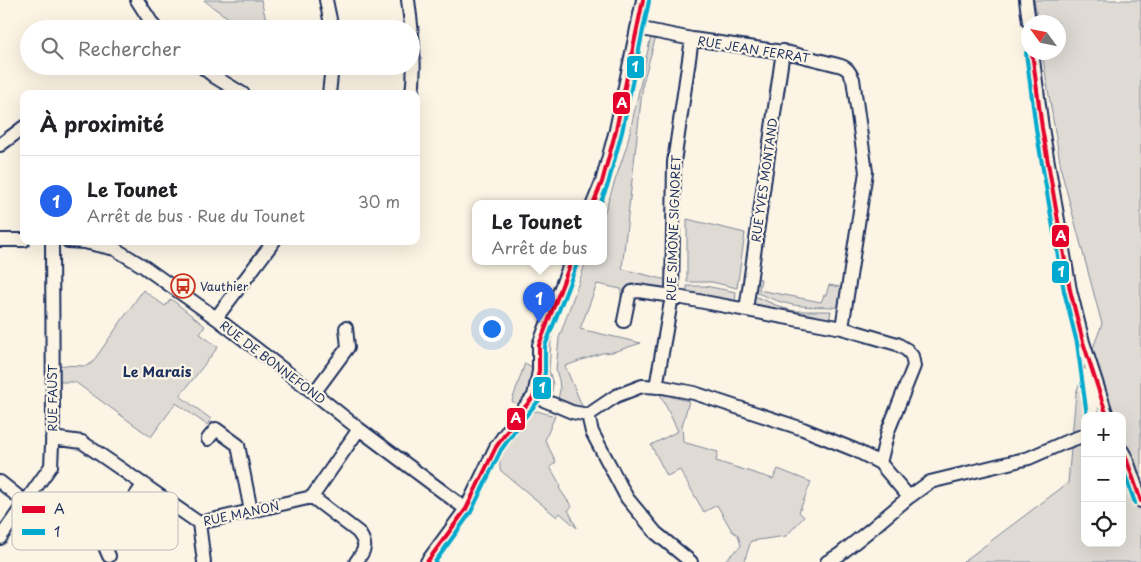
<!DOCTYPE html>
<html lang="fr">
<head>
<meta charset="utf-8">
<style>
  :root { --surface:#fff; --page:#f6f6f6; --text:#202124; --muted:#757577; --line:#e0e0e0; --accent:#2563eb }
  body { margin:0; font-family:"Playpen Sans",sans-serif; background:var(--page); color:var(--text) }
  .controls { position:absolute; right:15px; bottom:15px; display:grid; overflow:hidden; border-radius:10px; box-shadow:0 5px 20px #0002 }
  .controls button { width:45px; height:45px; display:grid; place-items:center; padding:0; border:0; border-bottom:1px solid var(--line); background:var(--surface); color:var(--text); font:25px sans-serif }
  .compass { position:absolute; left:1021px; top:15px; width:45px; height:45px; border-radius:50%; background:var(--surface); box-shadow:0 5px 20px #0002; rotate:303deg }
  .you { position:absolute; left:491px; top:328px; width:18px; height:18px; margin:-12px; border:4px solid #fff; border-radius:50%; background:#1a73e8; box-shadow:0 0 0 8px #1a73e833 }
  .badge { display:grid; place-items:center; width:32px; height:32px; border-radius:50%; background:var(--accent); color:#fff; font-size:16px; font-weight:700 }
  .pin { position:absolute; translate:-50% -41px; filter:drop-shadow(0 1px 2px #0008) }
  .pin::after { content:''; position:absolute; top:26px; width:18px; height:15px; background:inherit; clip-path:polygon(0 0,100% 0,50% 100%) }
  .popup { position:absolute; left:472px; top:200px; width:135px; height:65px; box-sizing:border-box; display:grid; place-content:center; border-radius:10px; background:var(--surface); filter:drop-shadow(0 1px 4px #0005); font-size:16px; white-space:nowrap; color:var(--muted) }
  .popup b { font-size:19px; color:var(--text) }
  .popup::after { content:''; position:absolute; left:50%; top:100%; margin-left:-10px; border:10px solid transparent; border-top-color:var(--surface) }
  .list { margin:0; padding:0; list-style:none }
  h2 { display:flex; justify-content:space-between; align-items:center; height:65px; margin:0; padding:0 20px; font-size:21px }
  h2 small { font-size:16px; font-weight:400; color:var(--muted) }
  .list li { display:grid; grid-template-columns:32px 1fr auto; gap:15px; align-items:center; box-sizing:border-box; height:90px; padding:0 20px; border-top:1px solid var(--line) }
  .list b { display:block; font-size:19px; white-space:nowrap }
  .list p { margin:0; font-size:16px; white-space:nowrap; color:var(--muted) }
  .list em { font-size:16px; font-style:normal; color:var(--muted) }
  .icon { flex:none; width:28px; height:28px; fill:none; stroke:currentColor; stroke-width:2; stroke-linecap:round; stroke-linejoin:round }
  .map { position:relative; flex:none; width:1141px; height:562px; overflow:hidden }
  .search { position:absolute; background:var(--surface); box-shadow:0 5px 20px #0002; left:20px; top:20px; width:400px; height:55px; display:flex; align-items:center; gap:12px; box-sizing:border-box; padding:0 18px; border-radius:28px; color:var(--muted); font-size:19px }
  .panel { position:absolute; background:var(--surface); box-shadow:0 5px 20px #0002; left:20px; top:90px; width:400px; height:155px; border-radius:10px }
  .map>svg:first-child { display:block }
  .green { fill:#dfdbd4; stroke:#7d8599; fill-rule:evenodd }
  .lines { fill:none; stroke-linecap:round; stroke-linejoin:round }
  .minor-casing { stroke:#1b2f5e; stroke-width:16 }
  .minor { stroke:#fcf5e5; stroke-width:12 }
  .bus-1-casing { stroke:#fcf5e5; stroke-width:8 }
  .bus-2-casing { stroke:#fcf5e5; stroke-width:8 }
  .bus-1 { stroke:#e4002b; stroke-width:4 }
  .bus-2 { stroke:#00a9ce; stroke-width:4 }
  .labels { text-anchor:middle; dominant-baseline:central; stroke-width:4.5; stroke-linejoin:round; paint-order:stroke }
  .street-label { font-size:12px; fill:#1b2f5e; stroke:#fcf5e5 }
  .poi-label { font-size:12px; fill:#1b2f5e; stroke:#fcf5e5; text-anchor:start }
  .neighbourhood-label { font-size:14px; font-weight:bold; fill:#1b2f5e; stroke:#fcf5e5 }
  .key { fill:#fcf5e5; stroke:#b8babc; stroke-width:1 }
  .key-label { font-size:14px; fill:#1b2f5e }
  .line-badge { stroke:#fcf5e5; stroke-width:2 }
  .badge-label { font-size:14px; text-anchor:middle; font-weight:bold; fill:#fff }
</style>
</head>
<body>
<div class="map">
<svg width="1141" height="562" viewBox="0 0 1141 562">
  <rect width="100%" height="100%" fill="#fcf5e5"/>
  <filter id="ink" filterUnits="userSpaceOnUse"><feTurbulence type="fractalNoise" baseFrequency=".02" numOctaves="2"/><feDisplacementMap in="SourceGraphic" scale="10" xChannelSelector="R" yChannelSelector="G"/><feConvolveMatrix kernelMatrix="1 2 1 2 8 2 1 2 1" color-interpolation-filters="sRGB"/></filter>
  <g filter="url(#ink)">
    <!-- green -->
    <path class="green" d="M204,0H261L267,24L280,29C272,29 263,30 256,29C238,26 217,11 204,0Z
      M1034,0H1141V562H963L1068,483L1076,393L1102,324L1062,174L1042,53L1058,52V22H1038ZM1085,416H1122V543H1085Z
      M651,36H656L643,83L622,269L667,280V291L636,286L621,298V289L597,284L580,329L641,343L613,352L602,353L565,366L583,408L558,400L560,389L559,380L556,370L559,338L586,262H603V217L627,145Z
      M687,219L745,233L737,288L712,282H687Z
      M757,278L761,279L759,290L821,302L824,295H826L829,285L845,288L842,309C829,305 816,308 802,306C784,305 768,297 752,291L756,288Z
      M687,286H705L736,292L735,304L687,295Z
      M143,290L165,306L171,299L205,326L200,334L218,347L180,396L211,419L207,425L176,403L151,437L75,382H59L58,365L86,366L92,363Z
      M752,295L783,308L794,311H831L829,322L755,308L752,304Z
      M557,307L560,309L551,341L549,370L553,384L551,397L546,395L542,391L544,341Z
      M525,363L535,369L531,391L522,408L512,401Z
      M660,394L689,401L682,426L683,442L718,452L716,461L773,479L778,469L811,482L799,512L804,517L786,536L751,541L744,562H723L741,546L738,535L732,531L717,505L704,512L680,470L667,476L651,445L678,431Z
      M537,411L555,416L545,440L556,462L550,467L561,486L559,488L572,507L568,510L577,528L560,513L557,517L500,470V458L496,460L506,441L525,416Z"/>
    <g class="lines">
      <!-- minor casing -->
      <g class="minor-casing">
        <path id="minor" d="M137,0L153,25L156,29
          M326,0L332,29
          M408,0C412,31 416,63 412,94
          M1026,0L1029,22
          M637,28L692,39L790,53L838,65C847,67 849,71 853,79L866,172L842,328
          M1032,52L1042,128L1070,290L1083,342L1107,416
          M201,66L215,77L243,94
          M329,94L332,66
          M0,145L24,127
          M593,204L602,182L616,130L643,0
          M0,240H24
          M68,241L84,242L115,249L143,266L216,318L314,393L359,429L466,509
          M746,310L783,51
          M216,318L274,241
          M624,321L629,296L632,292L638,291L672,296L842,328L897,344L907,350L912,356L914,366L888,431L880,463
          M1087,375L1093,416
          M656,387L672,296L674,162L692,39
          M314,393L348,347L346,328
          M534,396L572,412L588,415L616,396L642,386L663,387L694,393L803,429L855,450L880,463L909,497
          M588,415L592,432L627,498L656,533L691,562
          M52,438L82,442L199,523L312,497L359,429
          M208,439L216,429L238,445L251,511
          M1122,451L1126,458L1141,501
          M0,482L25,502
          M312,497L358,532C368,545 365,550 356,562
          M199,523L204,562
          M0,538L51,466L53,423L52,241
          M109,556L103,542L144,484
          M427,562L466,509L496,447L520,413L534,396L539,371V345L571,262
          M827,562L839,555L870,530L909,497L930,482L1029,458L1063,443L1085,435"/>
      </g>
      <!-- minor -->
      <use href="#minor" class="minor"/>
      <!-- bus-1 casing -->
      <g class="bus-1-casing">
        <path id="bus-1" d="M1032,52L1042,128L1070,290L1083,342L1107,416
          M593,204L602,182L616,130L643,0
          M1122,451L1126,458L1141,501
          M427,562L466,509L496,447L520,413L534,396L539,371V345L571,262"/>
      </g>
      <!-- bus-2 casing -->
      <g class="bus-2-casing">
        <path id="bus-2" d="M1026,53L1036,129L1064,291L1077,343L1087,416
          M600,204L608,184L622,132L649,1
          M1122,466L1135,503
          M435,562L471,512L501,450L525,417L540,399L545,372V346L577,264"/>
      </g>
      <!-- bus-1 -->
      <use href="#bus-1" class="bus-1"/>
      <!-- bus-2 -->
      <use href="#bus-2" class="bus-2"/>
    </g>
  </g>
  <!-- icons -->
  <defs>
    <g id="bus-ring" transform="scale(1.25)"><circle r="9.5" fill="#fcf5e5" stroke="#c8321e" stroke-width="1.5"/><path d="M-5-6H5V4H4V6H2V4H-2V6H-4V4H-5ZM-3.5-4V0h7V-4ZM-3.5 1.2v1.5H-2V1.2ZM2 1.2v1.5H3.5V1.2Z" fill="#c8321e"/></g>
  </defs>
  <g fill-rule="evenodd">
    <use href="#bus-ring" x="183" y="286"/>
  </g>
  <g class="labels">
    <!-- street labels -->
    <g class="street-label">
      <text transform="translate(754 49) rotate(9)">RUE JEAN FERRAT</text>
      <text transform="translate(764 180) rotate(-82)">RUE YVES MONTAND</text>
      <text transform="translate(673 228) rotate(-88)">RUE SIMONE SIGNORET</text>
      <text transform="translate(273 362) rotate(37)">RUE DE BONNEFOND</text>
      <text transform="translate(52 398) rotate(-90)">RUE FAUST</text>
      <text transform="translate(241 513) rotate(-12)">RUE MANON</text>
    </g>
    <!-- poi labels -->
    <g class="poi-label">
      <text x="200" y="286">Vauthier</text>
    </g>
    <!-- neighbourhood labels -->
    <g class="neighbourhood-label">
      <text x="157" y="371">Le Marais</text>
    </g>
  </g>
  <!-- legend -->
  <rect x="12" y="492" width="166" height="58" rx="8" class="key"/>
  <rect x="22" y="506" width="23" height="7" fill="#e4002b"/>
  <rect x="22" y="529" width="23" height="6" fill="#00a9ce"/>
  <g class="key-label">
    <text x="54" y="514">A</text>
    <text x="54" y="537">1</text>
  </g>
  <g class="line-badge">
    <rect x="626" y="55" width="19" height="24" rx="5" fill="#00a9ce"/>
    <rect x="612" y="91" width="19" height="24" rx="5" fill="#e4002b"/>
    <rect x="1051" y="224" width="19" height="24" rx="5" fill="#e4002b"/>
    <rect x="1051" y="260" width="19" height="24" rx="5" fill="#00a9ce"/>
    <rect x="532" y="376" width="20" height="24" rx="5" fill="#00a9ce"/>
    <rect x="506" y="407" width="20" height="24" rx="5" fill="#e4002b"/>
  </g>
  <g class="badge-label">
    <text x="635" y="72">1</text>
    <text x="622" y="108">A</text>
    <text x="1061" y="241">A</text>
    <text x="1061" y="277">1</text>
    <text x="542" y="393">1</text>
    <text x="516" y="423">A</text>
  </g>
</svg>
<div class="controls">
<button>+</button>
<button>−</button>
<button><svg class="icon" aria-label="locate" viewBox="0 0 24 24"><circle cx="12" cy="12" r="6"/><path d="M12 2v4M12 18v4M2 12h4M18 12h4"/></svg></button>
</div>
<svg class="compass" viewBox="-18 -18 36 36"><path d="M0-13l5 13h-10z" fill="#e53935"/><path d="M0 13l5-13h-10z" fill="#757577"/></svg>
<div class="you"></div>
<div class="pin badge" style="left:539px;top:323px">1</div>
<div class="popup"><b>Le Tounet</b>Arrêt de bus</div>
<div class="search"><svg class="icon" aria-label="search" viewBox="0 0 24 24"><circle cx="10" cy="10" r="6"/><path d="M15 15l6 6"/></svg>Rechercher</div>
<section class="panel">
<h2>À proximité<small></small></h2>
<ul class="list">
<li><span class="badge">1</span><div><b>Le Tounet</b><p>Arrêt de bus · Rue du Tounet</p></div><em>30 m</em></li>
</ul>
</section>
</div>
</body>
</html>
